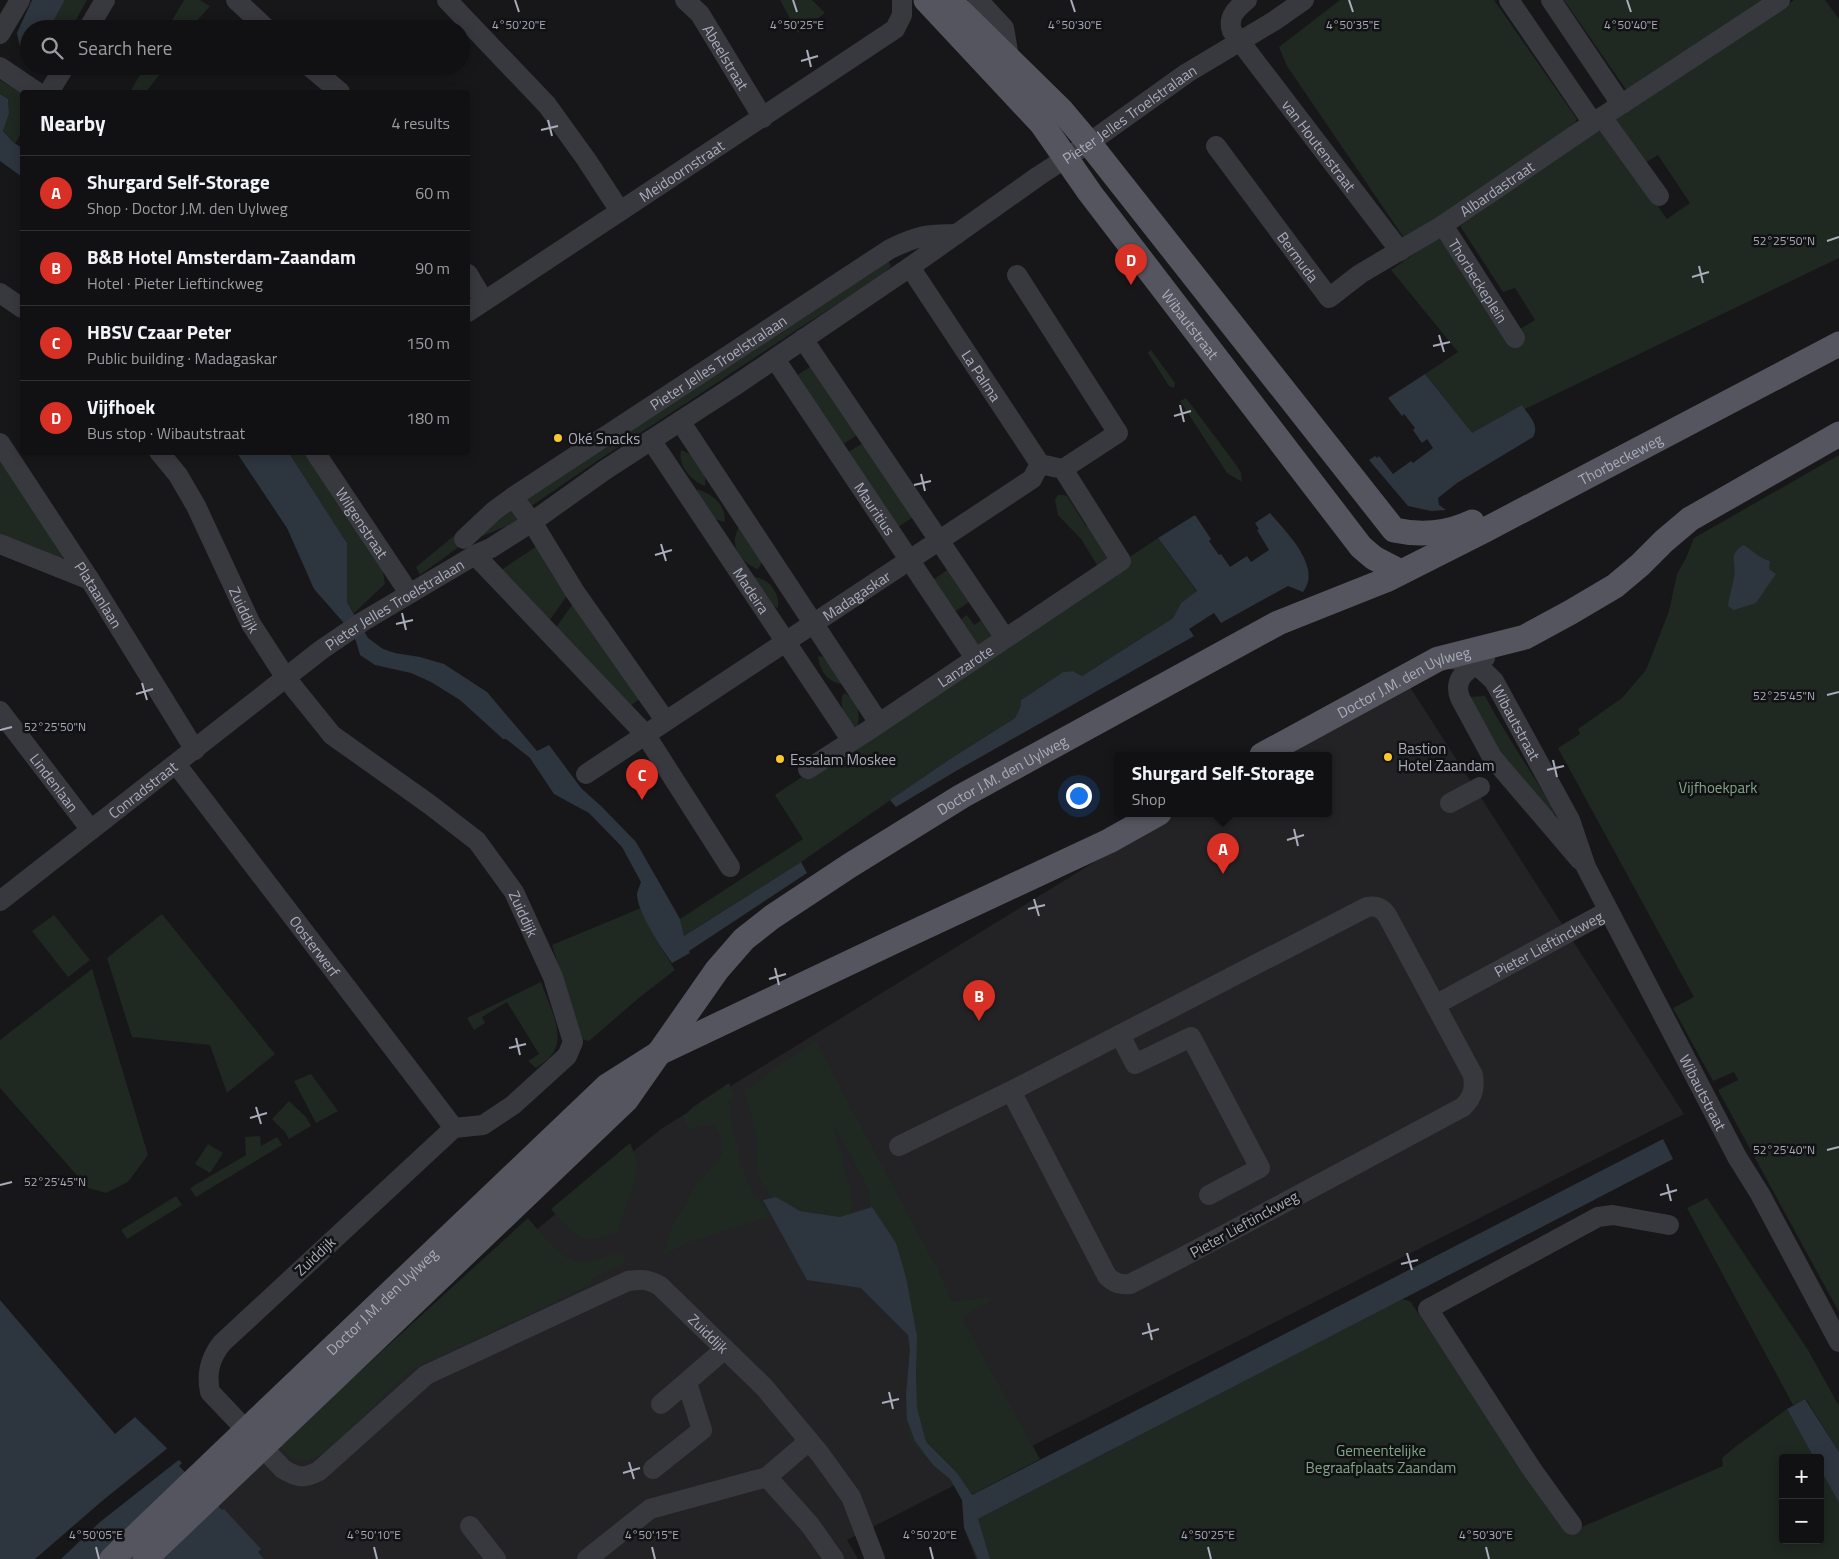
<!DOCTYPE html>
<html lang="en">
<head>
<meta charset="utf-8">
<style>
  :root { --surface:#111113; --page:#1e1f21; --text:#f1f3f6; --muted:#9c9da0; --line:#303133; --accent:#d93025 }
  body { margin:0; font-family:"Titillium Web",sans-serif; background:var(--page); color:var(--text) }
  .controls { position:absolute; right:15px; bottom:15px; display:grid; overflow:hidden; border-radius:5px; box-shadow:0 2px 12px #0003 }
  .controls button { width:45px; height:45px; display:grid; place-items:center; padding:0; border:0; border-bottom:1px solid var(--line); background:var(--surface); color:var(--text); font:25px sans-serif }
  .you { position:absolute; left:1078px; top:795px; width:18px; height:18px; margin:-12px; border:4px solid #fff; border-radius:50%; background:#1a73e8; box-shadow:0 0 0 8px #1a73e833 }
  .badge { display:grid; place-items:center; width:32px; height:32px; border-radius:50%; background:var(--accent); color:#fff; font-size:16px; font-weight:700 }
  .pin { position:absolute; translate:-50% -41px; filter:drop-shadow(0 1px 2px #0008) }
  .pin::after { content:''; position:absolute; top:26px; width:18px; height:15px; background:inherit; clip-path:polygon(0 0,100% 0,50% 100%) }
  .popup { position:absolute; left:1114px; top:752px; width:218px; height:65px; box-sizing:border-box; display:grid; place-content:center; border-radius:5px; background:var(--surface); filter:drop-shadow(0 1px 4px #0005); font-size:16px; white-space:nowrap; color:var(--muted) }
  .popup b { font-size:19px; color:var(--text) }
  .popup::after { content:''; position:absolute; left:50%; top:100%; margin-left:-10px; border:10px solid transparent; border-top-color:var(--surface) }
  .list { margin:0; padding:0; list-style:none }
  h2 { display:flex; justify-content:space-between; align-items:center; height:65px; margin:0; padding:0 20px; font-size:21px }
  h2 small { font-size:16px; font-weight:400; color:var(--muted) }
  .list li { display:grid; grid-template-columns:32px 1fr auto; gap:15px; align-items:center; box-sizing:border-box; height:75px; padding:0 20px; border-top:1px solid var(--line) }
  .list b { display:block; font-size:19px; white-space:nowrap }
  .list p { margin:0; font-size:16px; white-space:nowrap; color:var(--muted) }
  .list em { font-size:16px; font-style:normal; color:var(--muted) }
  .icon { flex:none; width:28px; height:28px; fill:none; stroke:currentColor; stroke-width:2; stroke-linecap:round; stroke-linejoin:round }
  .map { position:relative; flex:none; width:1839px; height:1559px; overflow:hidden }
  .search { position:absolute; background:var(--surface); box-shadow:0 2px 12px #0003; left:20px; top:20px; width:450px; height:55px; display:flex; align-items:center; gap:12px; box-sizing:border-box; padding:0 18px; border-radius:28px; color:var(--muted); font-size:19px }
  .panel { position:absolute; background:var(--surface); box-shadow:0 2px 12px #0003; left:20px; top:90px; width:450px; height:365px; border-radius:5px }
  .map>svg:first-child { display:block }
  .built { fill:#232326 }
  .green { fill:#1f2821 }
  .water { fill:#2d353e }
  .pier { fill:#171719 }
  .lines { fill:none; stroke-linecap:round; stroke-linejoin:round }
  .minor { stroke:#38383f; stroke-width:20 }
  .major { stroke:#54555e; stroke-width:25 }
  .major-bridge { stroke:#54555e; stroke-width:25 }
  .ticks { fill:none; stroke:#a9acba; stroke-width:2 }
  .poi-dot { fill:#f9c830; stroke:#121214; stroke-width:2 }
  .labels { text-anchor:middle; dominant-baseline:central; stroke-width:5; stroke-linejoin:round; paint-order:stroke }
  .street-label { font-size:15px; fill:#a9acba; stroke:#121214 }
  .poi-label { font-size:15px; fill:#a9acba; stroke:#121214; text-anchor:start }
  .park-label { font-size:15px; fill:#7fa585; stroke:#121214 }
  .ticks-label { font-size:12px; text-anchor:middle; fill:#a9acba; stroke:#121214; stroke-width:5; stroke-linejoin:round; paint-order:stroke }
</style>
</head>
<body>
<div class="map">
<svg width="1839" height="1559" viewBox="0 0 1839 1559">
  <rect width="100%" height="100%" fill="#171719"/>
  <!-- built -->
  <path class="built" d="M1401,673L1684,1114L847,1540L858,1559H129L661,1129L1174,813H1328V755H1267Z"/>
  <!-- green -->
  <path class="green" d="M65,0H87L71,29H49Z
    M184,0H200L210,6L190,29H167Z
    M780,0H812L825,13L798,33Z
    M1340,0H1494L1577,119L1572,130L1406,241L1287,66L1279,47Z
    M1564,0H1764L1627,91Z
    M1794,0H1825L1839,19V258L1525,409L1521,406L1472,434L1425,374L1458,352L1391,270L1441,235L1510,335L1535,320L1515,288L1503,292L1460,226L1593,133L1603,130L1667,219L1690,203L1658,155L1645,163L1616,120Z
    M145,66H166L146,92H130Z
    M0,80L22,93V131L15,144L3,131L9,114L8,99L0,94Z
    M886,257L891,266L879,278L798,329L691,400L600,459L530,507L527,502L528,496Z
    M1151,350L1175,383L1174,388L1169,386L1148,353Z
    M815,364L860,433L839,447L794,377Z
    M1186,398L1237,466L1241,473L1242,482L1227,473L1180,401Z
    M866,441L915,516L895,529L845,454Z
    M681,450C697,456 707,468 705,486C692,481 677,466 681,450Z
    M289,453H304L382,565L385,584L354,613L347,602V543Z
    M0,454L63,555L62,559L0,542Z
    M1839,455V1312L1718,1090L1738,1080L1734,1072L1713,1081L1673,1008L1694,997L1558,748L1580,734L1578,729L1622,698L1646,670L1669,611L1677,574L1686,558L1694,538Z
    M697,489C714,495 725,504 725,522L714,519L699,497Z
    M1058,495H1063L1067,496L1086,526L1090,525L1114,559L1100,570L1081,539L1058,515L1055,500Z
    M510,508L519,521L480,537Z
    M739,527L762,555L761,564L758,569C741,563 728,545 739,527Z
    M455,535L463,544L420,575L416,567Z
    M1158,538L1197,592L1181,603L1173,618L1082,676L1073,671L1063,672L1021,700L1020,708L1015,718L950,759L801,862L684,936L680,919L803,839L775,795Z
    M537,546L569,593L549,621L501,570Z
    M950,568L972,600L951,614L930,582Z
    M755,577C769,579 780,593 778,608L773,606L754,582Z
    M574,602L641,698L630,706L552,633Z
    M967,615L974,625L983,619L995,637L975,650L957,622Z
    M818,656L824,657L845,684C828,684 820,671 818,656Z
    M844,693C858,700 861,714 857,728C846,722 837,704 844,693Z
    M1485,696C1506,736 1533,773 1555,813L1551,815L1500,755L1466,697Z
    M641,908L662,949L675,970L640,997L589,1041L584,1040L579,1035L552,945Z
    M162,914L275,1054L227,1093L210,1045L132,1037L107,958Z
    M54,915L90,960L68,977L32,931Z
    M92,969L148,1155L128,1182L106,1193L88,1188L0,1088V1040Z
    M541,982C547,1000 564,1031 555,1049C552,1057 543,1063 536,1068L528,1061L539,1054L507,1002L482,1017L485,1023L474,1030L467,1018Z
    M815,1040L938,1270L952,1301L997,1297L962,1318L1040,1459L962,1500L950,1479L921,1453L910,1440L906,1423L904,1407L916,1376L917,1336L896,1243L871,1207L870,1192L833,1123L853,1201L848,1221C830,1211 807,1214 788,1208C771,1202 758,1183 757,1166C756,1160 758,1153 758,1147C757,1131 748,1107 744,1091Z
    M311,1074L338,1111L316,1123L294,1081Z
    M729,1083L735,1096L728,1101L740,1161L751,1190L771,1216L690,1242L662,1256L674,1222L697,1184L722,1155V1138L713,1125H700L690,1131L683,1117L693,1107Z
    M289,1101L306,1117L311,1126L289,1139L285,1132L272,1119Z
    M260,1136L261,1146L277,1137L282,1145L196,1197L190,1188L246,1155L245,1137Z
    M630,1143L638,1163L636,1179L618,1232C582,1249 574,1235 551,1209Z
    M208,1144L223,1153L210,1173L195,1164Z
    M176,1196L182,1205L127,1239L121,1230Z
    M1707,1198L1808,1350L1839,1406V1452L1806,1399L1793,1405L1687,1208Z
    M528,1218C540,1232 563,1263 582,1262C596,1262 607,1253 621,1254L627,1262L592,1278L594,1283L427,1363C421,1366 413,1370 407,1374C379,1394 337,1458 303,1461C292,1462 285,1452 278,1446Z
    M1402,1299L1410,1301L1568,1533L1723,1466L1722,1458L1735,1447L1787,1409L1814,1458H1783V1540H1820V1469L1839,1503V1559H976L964,1528L978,1519Z"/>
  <!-- water -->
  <path class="water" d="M32,0H65L49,29H29V51H21L17,33Z
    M0,94L8,99L9,114L3,131L13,142L22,148V177L0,161Z
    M1425,374L1472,433L1522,405C1529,416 1540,425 1533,437L1457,483L1438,498L1439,505L1446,510L1431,511L1408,506L1369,460L1375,456L1377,458L1379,456L1393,474L1411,461L1413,463L1433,448L1427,439L1422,443L1413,430L1415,428L1404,414L1402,416L1388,398Z
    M237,453H289L347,543V602L368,638L383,649L395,653L420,657L444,664L487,692L537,751L549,745L581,788L602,807L636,842L680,919L684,936L801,862L807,873L689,951L690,953L672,963C662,949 636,910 637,893C638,890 640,885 641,882L622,847L589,813L554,794L530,758L506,739H503L460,700L431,682L411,673L375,665L360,655L356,641L343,622L314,589L287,528Z
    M1270,513C1285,531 1323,567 1303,592L1288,586L1221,623L1214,613L1189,629L1194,636L956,771L896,807L890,800L950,759L1015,718L1020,708L1021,700L1063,672L1073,671L1082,676L1173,618L1181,603L1197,591L1158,538L1195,515L1211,539L1209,541L1219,555L1221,554L1230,567L1247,556L1251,562L1269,550L1257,530L1259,529L1255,523Z
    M1743,545C1753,550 1758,558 1770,561L1769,569L1776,574L1756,603L1734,610L1728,606C1729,596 1732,588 1734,578C1737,563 1727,556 1743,545Z
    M1663,1139L1673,1159L978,1519L990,1559H978L964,1528L962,1500L950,1479L933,1465L915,1441L907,1419L906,1395L910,1349L908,1335L861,1288L807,1280L763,1200L776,1197L800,1211L840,1217L872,1207L896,1243L906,1277L917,1336L916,1376L917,1408L926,1442L957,1473L972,1495Z
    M0,1300L115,1434L135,1417L182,1463L179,1466L222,1510L224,1509L261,1549L258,1552L264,1559H0Z
    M1805,1399L1839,1452V1503L1820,1469V1458H1814L1787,1409Z"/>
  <!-- pier -->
  <path class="pier" d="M169,1447L180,1459L100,1522L61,1559H35L102,1501Z"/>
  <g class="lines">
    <!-- minor -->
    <g class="minor">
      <path d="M236,0L267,29"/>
      <path d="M447,0L547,105L586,159L620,211"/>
      <path id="s1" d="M685,0L700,14L763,118"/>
      <path d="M978,0L1004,28L1009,57"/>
      <path id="s2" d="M1247,0C1237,8 1227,17 1232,31L1400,251"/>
      <path d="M1509,0L1593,123"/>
      <path d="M1551,0L1621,104"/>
      <path d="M88,29L105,0"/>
      <path d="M0,34L20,0"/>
      <path d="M309,66L340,92"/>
      <path d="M0,67L37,92"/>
      <path d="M49,92L65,66"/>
      <path d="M1602,117L1659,196"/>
      <path id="s3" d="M1216,146L1329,298L1360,274L1443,225L1593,123L1780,0"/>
      <path id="s4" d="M1443,225L1515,338"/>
      <path id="s5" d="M910,267L1040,464L1063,469L1118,433L1017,275"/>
      <path d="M468,274L484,301"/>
      <path d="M0,293L22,308"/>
      <path id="s6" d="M468,312L895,29L902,15V0"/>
      <path d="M803,339L1005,638"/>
      <path id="s7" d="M775,359L975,658"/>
      <path d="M680,421L879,723"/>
      <path id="s8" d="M651,440L852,741"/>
      <path id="s9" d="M0,443L90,580L195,750"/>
      <path id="s10" d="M159,452L178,475L196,506L251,624L286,678L307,704L332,735L429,804L477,841L514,892L553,977L573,1042L567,1056L513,1105L483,1125L454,1128L222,1343C210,1358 206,1373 210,1392L283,1469C298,1478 303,1479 319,1471L426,1375L628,1281C641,1279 648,1279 660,1286L764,1387L820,1454L851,1497L875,1559"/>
      <path id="s11" d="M315,452L409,593"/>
      <path d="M513,497L532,522L575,592L665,720"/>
      <path id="s12" d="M464,539L495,510L513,497L890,249C917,236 926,234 957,234"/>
      <path d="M0,544L90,580"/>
      <path d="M475,555L645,734L730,867"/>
      <path d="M1485,658C1469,669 1452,677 1460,698L1492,757L1580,860"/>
      <path id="s13" d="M1448,659C1472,660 1477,664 1494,681L1570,820L1586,867L1737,1157L1760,1194L1839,1342"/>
      <path id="s14" d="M0,711L91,830"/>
      <path id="s15" d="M176,764L454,1128"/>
      <path id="s16" d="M808,769L869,730L1121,561L1063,469"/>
      <path id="s17" d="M586,774L1032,479L1040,464"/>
      <path d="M1450,803L1480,787"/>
      <path id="s18" d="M0,901L321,650L362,622L475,555L491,548L532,522L605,470L736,385L910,267L1037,177L1089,143L1187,73L1274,21L1304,0"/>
      <path id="s19" d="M1435,1005L1608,911"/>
      <path d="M1120,1035L1135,1064L1191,1037L1260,1168L1209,1195"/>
      <path d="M899,1146L1011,1091L1367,907C1377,905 1383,908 1388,917L1473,1075C1475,1089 1473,1097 1463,1107L1179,1259L1130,1284C1120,1285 1114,1283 1107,1276L1011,1091"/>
      <path d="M661,1404L725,1349"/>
      <path d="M653,1469L702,1430L687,1383"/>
      <path d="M767,1477L810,1525L834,1559"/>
      <path d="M1572,1525L1531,1468L1428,1309L1598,1217L1613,1215L1669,1225"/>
      <path d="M470,1526L496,1559"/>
      <path d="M587,1559L650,1509L767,1477L809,1441"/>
    </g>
    <!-- major -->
    <g class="major">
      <path id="s20" d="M926,0L1042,124L1090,193L1361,547L1374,558L1401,572"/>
      <path d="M949,0L1062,111L1089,143L1394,530C1422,536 1446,534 1472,522"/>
      <path id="s21" d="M1262,755L1438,659L1525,637L1571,612L1615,586L1640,565L1664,541L1690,519L1839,434"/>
      <path id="s22" d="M257,1420L607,1086L659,1053L897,940L1109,841L1159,813"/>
      <path id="s23" d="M273,1437L626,1100L717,970L744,939L772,917L849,866L962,796L1278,623L1386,580L1485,530L1839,344"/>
    </g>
    <!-- major-bridge -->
    <path class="major-bridge" d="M112,1559L257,1420
      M145,1559L273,1437"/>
  </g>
  <!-- ticks -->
  <path class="ticks" d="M515,0L519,12M793,0L797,12M1071,0L1075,12M1349,0L1353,12M1627,0L1631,12M807,50L811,67M801,61L818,56M548,120L552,136M541,130L558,126M1827,241L1839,237M1699,266L1703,283M1692,277L1709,272M1439,335L1444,352M1433,346L1450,342M1180,405L1184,422M1174,416L1191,411M921,474L925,491M914,485L931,481M661,544L666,561M655,555L672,550M402,613L406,630M396,624L413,620M142,683L147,700M136,694L153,689M1827,695L1839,692M0,730L12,727M1553,760L1557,777M1547,770L1564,766M1294,829L1298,846M1287,840L1304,835M1034,899L1039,916M1028,909L1045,905M775,968L779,985M769,979L786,974M516,1038L520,1055M509,1048L526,1044M256,1107L261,1124M250,1118L267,1113M1827,1150L1839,1147M1667,1184L1671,1201M0,1185L12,1182M1660,1195L1677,1190M1407,1253L1412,1270M1401,1264L1418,1260M1148,1323L1152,1340M1142,1334L1159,1329M889,1392L893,1409M882,1403L899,1399M629,1462L634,1479M623,1473L640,1468M96,1547L99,1559M374,1547L377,1559M652,1547L655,1559M930,1547L933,1559M1208,1547L1211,1559M1486,1547L1489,1559"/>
  <!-- markers -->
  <g class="poi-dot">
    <circle cx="558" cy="438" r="5"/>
    <circle cx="1388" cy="757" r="5"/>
    <circle cx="780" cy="759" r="5"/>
  </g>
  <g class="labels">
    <!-- street labels -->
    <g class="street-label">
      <text stroke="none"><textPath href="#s1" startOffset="71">Abeelstraat</textPath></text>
      <text stroke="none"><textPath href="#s18" startOffset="1378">Pieter Jelles Troelstralaan</textPath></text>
      <text stroke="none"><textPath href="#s2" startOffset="181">van Houtenstraat</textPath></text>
      <text stroke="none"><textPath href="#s6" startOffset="256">Meidoornstraat</textPath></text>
      <text stroke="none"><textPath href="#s3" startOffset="390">Albardastraat</textPath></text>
      <text stroke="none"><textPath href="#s3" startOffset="138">Bermuda</textPath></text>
      <text stroke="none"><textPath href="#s4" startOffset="66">Thorbeckeplein</textPath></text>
      <text stroke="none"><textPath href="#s20" startOffset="419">Wibautstraat</textPath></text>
      <text stroke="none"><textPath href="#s12" startOffset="310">Pieter Jelles Troelstralaan</textPath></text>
      <text stroke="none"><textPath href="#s5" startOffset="130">La Palma</textPath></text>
      <text stroke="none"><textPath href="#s23" startOffset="1689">Thorbeckeweg</textPath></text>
      <text stroke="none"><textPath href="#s7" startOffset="180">Mauritius</textPath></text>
      <text stroke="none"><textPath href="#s11" startOffset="85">Wilgenstraat</textPath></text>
      <text stroke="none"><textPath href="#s8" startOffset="181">Madeira</textPath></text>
      <text stroke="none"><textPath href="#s9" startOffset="181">Plataanlaan</textPath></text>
      <text stroke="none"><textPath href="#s17" startOffset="324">Madagaskar</textPath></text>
      <text stroke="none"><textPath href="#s18" startOffset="494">Pieter Jelles Troelstralaan</textPath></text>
      <text stroke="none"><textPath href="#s10" startOffset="180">Zuiddijk</textPath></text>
      <text stroke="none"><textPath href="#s16" startOffset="188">Lanzarote</textPath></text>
      <text stroke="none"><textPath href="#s21" startOffset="160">Doctor J.M. den Uylweg</textPath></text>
      <text stroke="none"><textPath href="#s13" startOffset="100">Wibautstraat</textPath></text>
      <text stroke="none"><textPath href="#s23" startOffset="994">Doctor J.M. den Uylweg</textPath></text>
      <text stroke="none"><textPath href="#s14" startOffset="90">Lindenlaan</textPath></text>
      <text stroke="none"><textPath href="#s18" startOffset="181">Conradstraat</textPath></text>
      <text stroke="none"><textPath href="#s10" startOffset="600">Zuiddijk</textPath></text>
      <text stroke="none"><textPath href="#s19" startOffset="129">Pieter Lieftinckweg</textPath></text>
      <text stroke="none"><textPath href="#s15" startOffset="229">Oosterwerf</textPath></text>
      <text stroke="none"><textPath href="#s13" startOffset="515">Wibautstraat</textPath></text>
      <text transform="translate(1244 1224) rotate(-29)">Pieter Lieftinckweg</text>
      <text transform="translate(315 1256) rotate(-43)">Zuiddijk</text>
      <text stroke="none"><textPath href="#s22" startOffset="172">Doctor J.M. den Uylweg</textPath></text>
      <text stroke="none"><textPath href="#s10" startOffset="1872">Zuiddijk</textPath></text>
    </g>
    <!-- poi labels -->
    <g class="poi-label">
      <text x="568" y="438">Oké Snacks</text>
      <text x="1398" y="748">Bastion<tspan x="1398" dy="17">Hotel Zaandam</tspan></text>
      <text x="790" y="759">Essalam Moskee</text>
    </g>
    <!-- park labels -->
    <g class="park-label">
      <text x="1718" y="787">Vijfhoekpark</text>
      <text x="1381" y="1450">Gemeentelijke<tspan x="1381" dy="17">Begraafplaats Zaandam</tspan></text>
    </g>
  </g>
  <g class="ticks-label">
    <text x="519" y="29">4°50'20"E</text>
    <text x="797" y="29">4°50'25"E</text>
    <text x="1075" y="29">4°50'30"E</text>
    <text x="1353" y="29">4°50'35"E</text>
    <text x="1631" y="29">4°50'40"E</text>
    <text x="1784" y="245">52°25'50"N</text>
    <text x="1784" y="700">52°25'45"N</text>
    <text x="55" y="731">52°25'50"N</text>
    <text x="1784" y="1154">52°25'40"N</text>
    <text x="55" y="1186">52°25'45"N</text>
    <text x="96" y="1539">4°50'05"E</text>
    <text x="374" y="1539">4°50'10"E</text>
    <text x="652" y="1539">4°50'15"E</text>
    <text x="930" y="1539">4°50'20"E</text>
    <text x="1208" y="1539">4°50'25"E</text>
    <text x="1486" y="1539">4°50'30"E</text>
  </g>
</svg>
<div class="controls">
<button>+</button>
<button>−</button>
</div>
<div class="you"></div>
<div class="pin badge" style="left:1223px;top:874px">A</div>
<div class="popup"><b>Shurgard Self-Storage</b>Shop</div>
<div class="pin badge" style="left:979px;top:1021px">B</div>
<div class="pin badge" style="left:642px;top:800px">C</div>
<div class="pin badge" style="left:1131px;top:285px">D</div>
<div class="search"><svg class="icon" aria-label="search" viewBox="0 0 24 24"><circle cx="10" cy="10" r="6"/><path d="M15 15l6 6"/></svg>Search here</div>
<section class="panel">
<h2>Nearby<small>4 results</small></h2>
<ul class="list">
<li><span class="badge">A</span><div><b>Shurgard Self-Storage</b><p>Shop · Doctor J.M. den Uylweg</p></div><em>60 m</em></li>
<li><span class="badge">B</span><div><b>B&amp;B Hotel Amsterdam-Zaandam</b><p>Hotel · Pieter Lieftinckweg</p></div><em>90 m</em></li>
<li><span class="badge">C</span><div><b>HBSV Czaar Peter</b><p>Public building · Madagaskar</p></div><em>150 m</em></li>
<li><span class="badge">D</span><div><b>Vijfhoek</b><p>Bus stop · Wibautstraat</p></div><em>180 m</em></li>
</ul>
</section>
</div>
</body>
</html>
